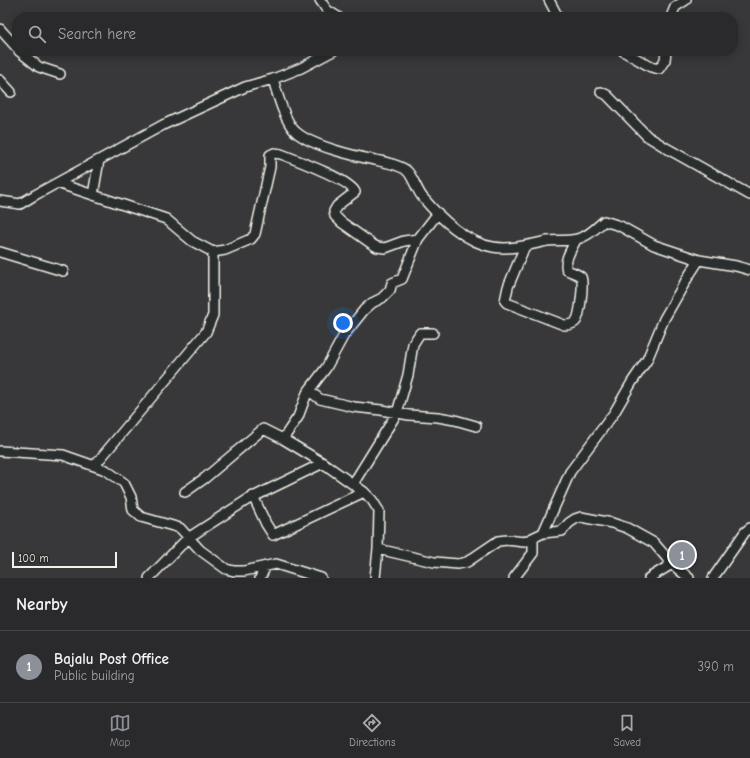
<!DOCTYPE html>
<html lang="en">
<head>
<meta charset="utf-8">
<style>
  :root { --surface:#2a292b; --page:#323133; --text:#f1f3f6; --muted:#a5a6a9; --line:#464547; --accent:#8c9099 }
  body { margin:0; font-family:"Comic Neue",sans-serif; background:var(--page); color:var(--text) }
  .scale { position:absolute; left:12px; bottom:10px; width:105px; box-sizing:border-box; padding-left:4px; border:2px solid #f4f1e8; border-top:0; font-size:11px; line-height:14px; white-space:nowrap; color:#f4f1e8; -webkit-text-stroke:3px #2a2d2e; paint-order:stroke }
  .you { position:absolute; left:343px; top:323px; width:14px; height:14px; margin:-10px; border:3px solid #fff; border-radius:50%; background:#1a73e8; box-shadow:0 0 0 6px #1a73e833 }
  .badge { display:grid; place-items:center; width:26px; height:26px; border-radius:50%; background:var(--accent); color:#fff; font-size:13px; font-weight:700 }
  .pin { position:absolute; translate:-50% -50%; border:2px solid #fff; box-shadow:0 1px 4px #0006 }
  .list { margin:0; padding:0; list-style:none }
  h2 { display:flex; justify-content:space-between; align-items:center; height:52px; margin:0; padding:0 16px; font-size:17px }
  h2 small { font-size:13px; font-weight:400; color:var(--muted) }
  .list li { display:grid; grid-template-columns:26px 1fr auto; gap:12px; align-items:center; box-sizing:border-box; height:72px; padding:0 16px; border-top:1px solid var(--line) }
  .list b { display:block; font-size:15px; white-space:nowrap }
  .list p { margin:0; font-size:13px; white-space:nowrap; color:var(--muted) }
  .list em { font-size:13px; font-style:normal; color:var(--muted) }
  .icon { flex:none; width:22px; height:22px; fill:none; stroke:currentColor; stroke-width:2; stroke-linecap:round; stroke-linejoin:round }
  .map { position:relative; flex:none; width:750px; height:578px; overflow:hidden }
  .search { position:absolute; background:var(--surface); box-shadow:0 2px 10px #0003; left:12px; right:12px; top:12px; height:44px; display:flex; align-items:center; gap:10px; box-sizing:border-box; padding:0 14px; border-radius:16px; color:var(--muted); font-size:15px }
  .sheet { height:124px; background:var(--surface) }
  nav { display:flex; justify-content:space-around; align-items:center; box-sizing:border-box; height:56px; border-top:1px solid var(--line); background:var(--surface); font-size:11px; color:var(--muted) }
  nav a { display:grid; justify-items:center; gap:2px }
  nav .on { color:var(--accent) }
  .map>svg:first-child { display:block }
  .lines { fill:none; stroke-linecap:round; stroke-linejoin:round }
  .minor-casing { stroke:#f4f1e8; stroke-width:12 }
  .minor { stroke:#2a2d2e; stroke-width:9 }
</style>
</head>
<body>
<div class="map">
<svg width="750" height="578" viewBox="0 0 750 578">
  <rect width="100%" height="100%" fill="#383739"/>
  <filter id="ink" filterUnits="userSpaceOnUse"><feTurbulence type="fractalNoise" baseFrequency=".025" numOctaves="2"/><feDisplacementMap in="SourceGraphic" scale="8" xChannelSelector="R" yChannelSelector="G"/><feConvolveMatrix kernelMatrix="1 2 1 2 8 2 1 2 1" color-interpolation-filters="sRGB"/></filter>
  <g filter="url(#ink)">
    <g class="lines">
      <!-- minor casing -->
      <g class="minor-casing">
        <path id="minor" d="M320,0L327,10L338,17
          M549,0L558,17
          M671,17L675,7L686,0
          M0,29L17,48
          M19,51L39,67L60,74
          M623,51L651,67L659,69L665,60L666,51
          M273,79L301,68L333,51
          M0,80L11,92
          M601,92L607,95L647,136L668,149L750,195
          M57,183L166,219L192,241L213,252L225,250L251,239L255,234L270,167V155L274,153L281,154C296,160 349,179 355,192L337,206L334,211L335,216L341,222L372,244L377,247L385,248L404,241L418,239
          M93,195L99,160
          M0,201L20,204L35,195L163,125L245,87L273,79C277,93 285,123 296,132C312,146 354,156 375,160C384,162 401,165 407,171C413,176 417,192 424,199C441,219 467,243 493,247C510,250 529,245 547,241C555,240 563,241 571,240C585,239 594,230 604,221L620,226L654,245L699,260L736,266L750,270
          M525,246L508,287L505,301L507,303L564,325C568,325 573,325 576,321C580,316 584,283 581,277C578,274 571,272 567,270C563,261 572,248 576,240
          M0,252L63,271
          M309,391L320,399L354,407L381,410L409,415L438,417L455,420L476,426
          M283,439L298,417L307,393L326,368L344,335L364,310L372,303L382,298L390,290L392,283L402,279L418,239L438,213
          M0,451L63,455L106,470L124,483L131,497L133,510L141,517L180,528L200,550L226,569L234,571H244L276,564L321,578
          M95,465L206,332L213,315V252
          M353,484L397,413L408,375L413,344L420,333H433
          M185,492L205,478L263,429L283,439L323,463L364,492L372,500L379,511L378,549L375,578
          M253,496L266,524L273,535L364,492
          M543,533L570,472L614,413L632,382L647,360L664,319L688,277L699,260
          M378,549L434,562L458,564L467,562L498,541L507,540L524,542L543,533L562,531L569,523L575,519L581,517L612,523L627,528L654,543L672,564L689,578
          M149,578L188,538L247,500L323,463
          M260,578L266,566
          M514,578L533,553V538
          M649,578L672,564
          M713,578L745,532L750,528"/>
      </g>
      <!-- minor -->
      <use href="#minor" class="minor"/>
    </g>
  </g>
</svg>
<div class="scale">100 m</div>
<div class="you"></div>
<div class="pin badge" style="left:682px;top:555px">1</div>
<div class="search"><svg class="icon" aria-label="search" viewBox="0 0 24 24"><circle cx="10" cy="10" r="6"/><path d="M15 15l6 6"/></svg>Search here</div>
</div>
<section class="sheet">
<h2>Nearby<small></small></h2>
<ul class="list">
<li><span class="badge">1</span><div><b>Bajalu Post Office</b><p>Public building</p></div><em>390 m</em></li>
</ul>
</section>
<nav>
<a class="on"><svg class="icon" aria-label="map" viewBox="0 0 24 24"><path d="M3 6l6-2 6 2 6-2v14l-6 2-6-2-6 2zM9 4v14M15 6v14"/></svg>Map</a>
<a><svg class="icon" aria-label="directions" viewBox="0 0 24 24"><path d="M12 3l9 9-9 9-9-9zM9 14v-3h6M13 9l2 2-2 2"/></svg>Directions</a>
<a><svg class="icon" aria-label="saved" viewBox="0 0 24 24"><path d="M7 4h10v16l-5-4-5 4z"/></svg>Saved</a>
</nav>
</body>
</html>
